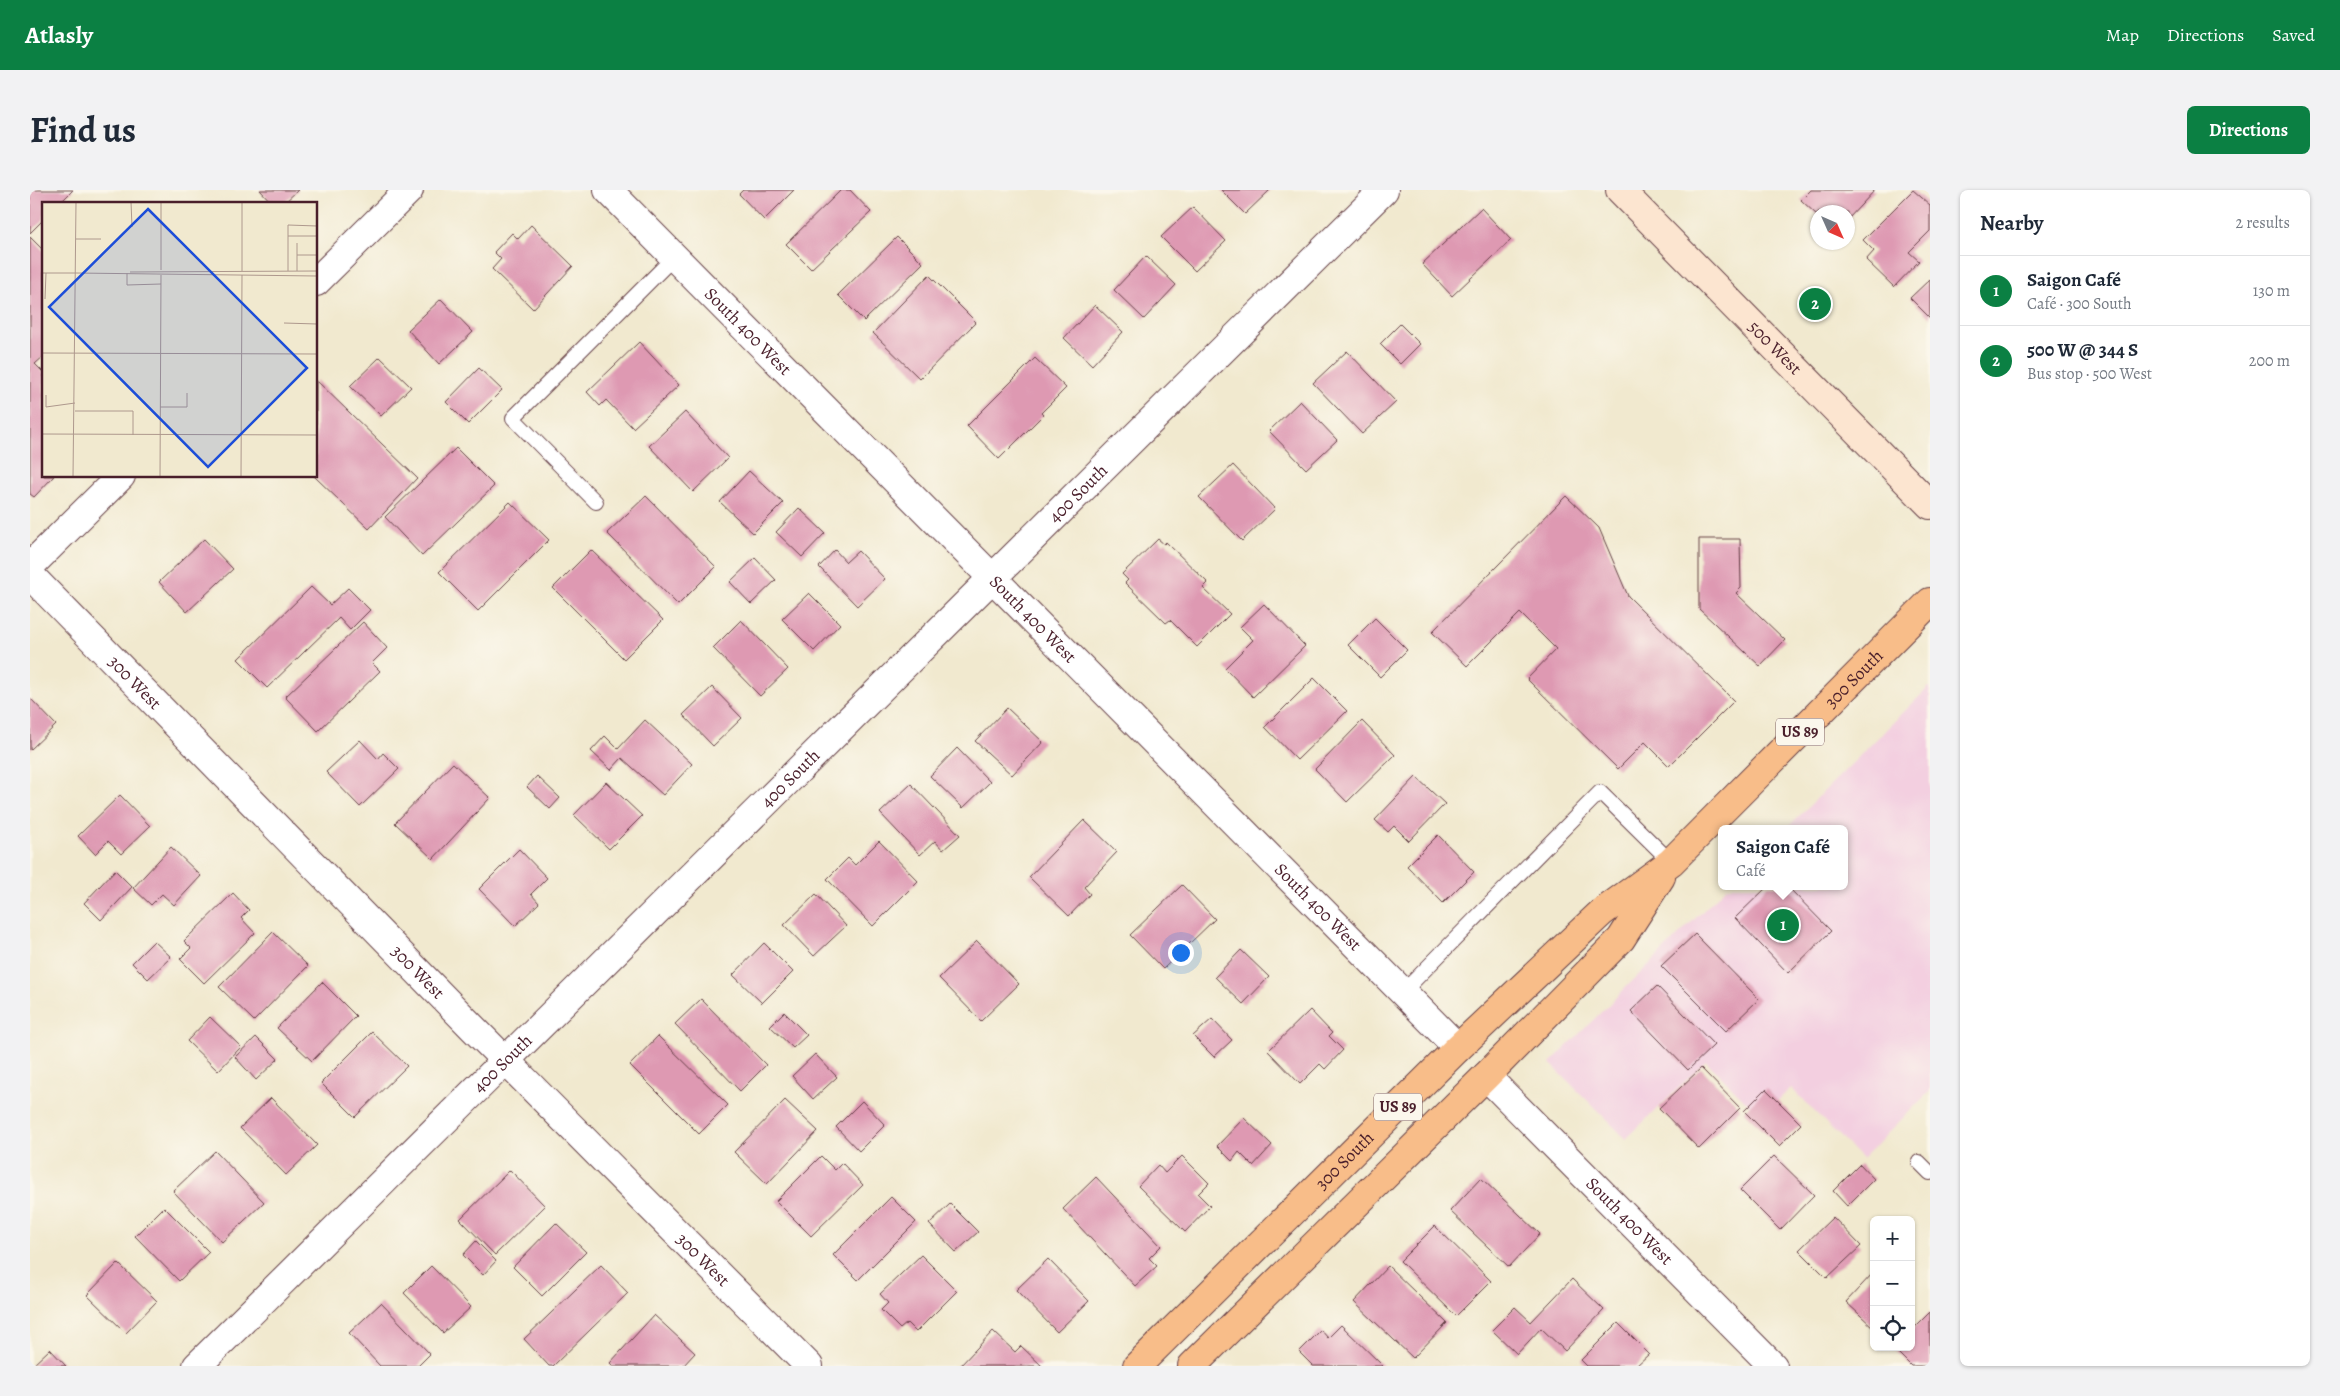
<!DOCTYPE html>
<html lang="en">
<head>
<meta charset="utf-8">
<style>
  :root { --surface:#fff; --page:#f2f2f3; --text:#1f2937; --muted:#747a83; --line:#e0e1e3; --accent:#0b8043 }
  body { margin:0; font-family:Alegreya,serif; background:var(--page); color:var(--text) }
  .controls { position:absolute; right:15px; bottom:15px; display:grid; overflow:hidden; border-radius:8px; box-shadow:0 1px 4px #0004 }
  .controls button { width:45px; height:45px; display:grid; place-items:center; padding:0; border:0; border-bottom:1px solid var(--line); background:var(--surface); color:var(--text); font:25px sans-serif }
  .compass { position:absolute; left:1780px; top:15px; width:45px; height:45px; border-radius:50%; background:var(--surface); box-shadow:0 1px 4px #0004; rotate:135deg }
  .you { position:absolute; left:1150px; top:762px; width:18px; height:18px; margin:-12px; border:4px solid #fff; border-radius:50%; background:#1a73e8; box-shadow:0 0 0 8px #1a73e833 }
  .badge { display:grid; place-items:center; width:32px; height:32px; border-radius:50%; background:var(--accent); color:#fff; font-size:16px; font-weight:700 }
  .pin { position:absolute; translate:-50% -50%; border:2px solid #fff; box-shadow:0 1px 5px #0006 }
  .popup { position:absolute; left:1688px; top:635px; width:130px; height:65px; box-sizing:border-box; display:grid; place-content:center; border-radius:8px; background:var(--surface); filter:drop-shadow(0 1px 4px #0005); font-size:16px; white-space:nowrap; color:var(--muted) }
  .popup b { font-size:19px; color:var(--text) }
  .popup::after { content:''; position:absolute; left:50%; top:100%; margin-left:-10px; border:10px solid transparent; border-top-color:var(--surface) }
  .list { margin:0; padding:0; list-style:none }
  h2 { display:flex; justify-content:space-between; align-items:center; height:65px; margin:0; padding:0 20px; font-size:21px }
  h2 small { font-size:16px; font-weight:400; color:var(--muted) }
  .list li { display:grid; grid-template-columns:32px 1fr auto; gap:15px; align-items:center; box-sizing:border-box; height:70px; padding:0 20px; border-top:1px solid var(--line) }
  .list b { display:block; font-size:19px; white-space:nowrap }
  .list p { margin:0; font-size:16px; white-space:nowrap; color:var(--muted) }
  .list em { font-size:16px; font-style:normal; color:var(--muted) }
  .icon { flex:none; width:28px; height:28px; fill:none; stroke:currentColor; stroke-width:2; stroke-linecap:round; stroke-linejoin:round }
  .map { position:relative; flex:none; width:1900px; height:1176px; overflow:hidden; border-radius:8px }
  header { display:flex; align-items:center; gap:30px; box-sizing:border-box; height:70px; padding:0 25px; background:var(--accent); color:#fff }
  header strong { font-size:24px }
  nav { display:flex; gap:28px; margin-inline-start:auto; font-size:18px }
  .intro { display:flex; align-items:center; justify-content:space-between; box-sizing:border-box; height:120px; padding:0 30px }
  h1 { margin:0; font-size:35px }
  .button { padding:12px 22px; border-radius:8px; background:var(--accent); color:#fff; font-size:18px; font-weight:700 }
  main { display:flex; gap:30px; padding:0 30px }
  aside { flex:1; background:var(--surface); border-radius:8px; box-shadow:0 1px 4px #0004 }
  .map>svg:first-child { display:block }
  .built { fill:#f3cfe0 }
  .building { fill:#de99b2 }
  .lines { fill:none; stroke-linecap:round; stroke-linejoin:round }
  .lane-casing { stroke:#633d44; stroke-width:16 }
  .street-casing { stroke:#633d44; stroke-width:30 }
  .secondary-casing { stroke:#633d44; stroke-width:30 }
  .primary-casing { stroke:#633d44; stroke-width:30 }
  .lane { stroke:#fff; stroke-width:14 }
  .street { stroke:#fff; stroke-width:28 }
  .secondary { stroke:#fce5d0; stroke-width:28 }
  .primary { stroke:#f8bd89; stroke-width:28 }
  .labels { text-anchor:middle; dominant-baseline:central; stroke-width:4; stroke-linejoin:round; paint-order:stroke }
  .shield { fill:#fbf7ec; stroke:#7f6065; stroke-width:1 }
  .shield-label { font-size:16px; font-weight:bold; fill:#4a1f2b }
  .street-label { font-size:18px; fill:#4a1f2b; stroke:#fbf7ec }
  .inset-road { fill:none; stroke:#ae988d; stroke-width:1 }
  .view { fill:#1d4ed8; fill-opacity:0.15; stroke:#1d4ed8; stroke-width:2.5 }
  .inset-edge { fill:none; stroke:#4a1f2b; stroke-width:2.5 }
</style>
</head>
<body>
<header>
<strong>Atlasly</strong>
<nav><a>Map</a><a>Directions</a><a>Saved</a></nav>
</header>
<div class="intro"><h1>Find us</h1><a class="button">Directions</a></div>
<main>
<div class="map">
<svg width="1900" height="1176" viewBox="0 0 1900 1176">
  <rect width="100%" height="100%" fill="#fbf7ec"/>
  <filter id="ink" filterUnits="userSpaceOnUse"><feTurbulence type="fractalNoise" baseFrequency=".02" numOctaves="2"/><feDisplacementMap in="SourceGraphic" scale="10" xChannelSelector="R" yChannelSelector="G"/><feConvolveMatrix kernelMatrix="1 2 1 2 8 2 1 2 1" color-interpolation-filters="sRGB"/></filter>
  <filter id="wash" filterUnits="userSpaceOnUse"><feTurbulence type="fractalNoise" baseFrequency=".0096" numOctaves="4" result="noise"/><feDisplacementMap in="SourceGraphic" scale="20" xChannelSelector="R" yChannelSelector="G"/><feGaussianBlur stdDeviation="1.12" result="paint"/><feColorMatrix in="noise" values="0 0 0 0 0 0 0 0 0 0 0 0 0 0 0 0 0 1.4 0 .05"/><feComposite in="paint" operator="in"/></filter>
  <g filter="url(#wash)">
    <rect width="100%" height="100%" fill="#f1e9cf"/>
    <!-- built -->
    <path class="built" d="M1900,496V901L1832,969L1761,898L1731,927L1676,871L1596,949L1520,873L1698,696H1814V639H1756Z"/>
    <g id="blocks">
      <!-- building -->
      <path class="building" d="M0,0H43L29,14H14V29L0,43Z
        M230,0H268L253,14H243Z
        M713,0H764L734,30L709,4Z
        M811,0H820L841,22L781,79L756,54Z
        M1191,0H1240L1215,24Z
        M1781,0H1845L1818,29V22H1788V26L1771,10Z
        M1883,0L1900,15V41L1879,62L1889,71L1864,97L1836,70L1844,61L1833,50Z
        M1163,17L1196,51L1165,81L1131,47Z
        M1451,18L1481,50L1422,106L1392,74Z
        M501,35L543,76L503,119L462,79L471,69L464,62L482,43L488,49Z
        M0,47L14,61V166L5,174L14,183V286H24L4,307L0,304Z
        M867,47L893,73L834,131L808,105Z
        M1116,66L1146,95L1114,129L1084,100Z
        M899,85L946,132L890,189L843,143Z
        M1900,89V128L1880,108Z
        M411,109L443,142L409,174L378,140Z
        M1065,115L1093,142L1062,175L1034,148Z
        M1370,134L1390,154L1370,174L1350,154Z
        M609,152L649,195L603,238L576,210L570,216L557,202Z
        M1317,161L1366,212L1332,244L1283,193Z
        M350,167L381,197L351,226L320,196Z
        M1005,168L1036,198L1011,223L1013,225L969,269L937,236Z
        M449,178L472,200L438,234L416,212Z
        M286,190L387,288L339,339L284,286H286Z
        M1270,211L1307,250L1276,279L1239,241Z
        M655,222L698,268L663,302L619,256Z
        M426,258L464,296L392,366L355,327Z
        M1203,275L1245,319L1212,351L1169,307Z
        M719,281L753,313L723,343L690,312Z
        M616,306L686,377L648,415L577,343Z
        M1536,306L1569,338L1598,406L1704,511L1639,576L1615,552L1588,579L1497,489L1526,459L1490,423L1437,476L1402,442Z
        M480,312L519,350L448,421L409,382Z
        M769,318L795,343L772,367L746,342Z
        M174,349L203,379L157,422L129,392Z
        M1128,349L1134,354L1136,352L1178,393L1173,398L1200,424L1167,457L1140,430L1136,433L1095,393L1098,390L1092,384Z
        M1669,349H1710L1711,398L1706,403L1755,450L1730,476L1669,419Z
        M561,360L633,430L594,469L523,398Z
        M805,360L816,372L828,361L855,389L827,416L789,377Z
        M725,368L746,390L721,414L700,392Z
        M281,397L300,415L318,398L340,420L320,440L309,428L237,498L208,469Z
        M779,403L810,434L784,461L752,429Z
        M1234,414L1275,456L1223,507L1195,478L1223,450L1210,437Z
        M1345,428L1377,460L1350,487L1318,455Z
        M711,430L758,479L730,506L683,458Z
        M333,432L357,458L342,473L350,481L288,541L255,507Z
        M1284,488L1317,521L1267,570L1235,537Z
        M682,497L712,528L683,556L653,525Z
        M0,508L26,535L0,560Z
        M977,518L1013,552L982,585L945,551Z
        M615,530L662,574L633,605L592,568L581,580L561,561L575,546L588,559Z
        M1332,531L1365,565L1317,612L1285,579Z
        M330,550L348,569L353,563L369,579L330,617L296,582Z
        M927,558L960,592L933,618L900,586Z
        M423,573L460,608L403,669L365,633Z
        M507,586L530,608L520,619L497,597Z
        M1386,587L1415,614L1379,651L1364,636L1358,642L1345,630Z
        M576,592L612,626L579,659L544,625Z
        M881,594L930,645L913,660L905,651L890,665L850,623Z
        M90,605L120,636L91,664L78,651L65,664L48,646Z
        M1054,630L1087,662L1054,697L1060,704L1039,726L999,687Z
        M1408,645L1444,682L1413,713L1377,676Z
        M849,651L888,691L843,736L797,689L818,668L825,675Z
        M141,657L171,686L144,715L132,704L121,715L103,698Z
        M489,659L517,688L501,704L509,713L485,736L449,699Z
        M85,680L102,697L71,730L54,713Z
        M1152,695L1185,729L1133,779L1100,745Z
        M1738,696H1757L1801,741L1758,783L1705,728Z
        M203,703L219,720L211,728L225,743L174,793L150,769L161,758L154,751Z
        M786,704L816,736L784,766L754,735Z
        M243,742L278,776L224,831L189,797Z
        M1665,744L1729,809L1696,841L1631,776Z
        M124,751L141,767L118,789L102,773Z
        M947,751L989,794L951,831L909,788Z
        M734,753L763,782L732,813L703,785Z
        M1211,760L1239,787L1213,814L1185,787Z
        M292,792L326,826L282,871L247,838Z
        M1627,796L1684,855L1658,880L1601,821Z
        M671,809L736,875L710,901L645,834Z
        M1280,820L1302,843L1299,846L1313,860L1295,879L1290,874L1270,894L1238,861Z
        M754,822L777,845L763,858L740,836Z
        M180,827L211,857L188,881L157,851Z
        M1182,829L1202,850L1184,867L1163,846Z
        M342,842L377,876L325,927L291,893Z
        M628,846L698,915L669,944L600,875Z
        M226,847L248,869L226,890L205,867Z
        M785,864L807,887L783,909L762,886Z
        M1671,878L1710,918L1669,959L1629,918Z
        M1736,899L1771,934L1749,956L1714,921Z
        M241,908L287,955L256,985L210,938Z
        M755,910L788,941L737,994L704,962Z
        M832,911L855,935L829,961L806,937Z
        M1214,928L1242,955L1223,976L1209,962L1202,971L1187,956Z
        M185,961L234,1012L192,1052L143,1001Z
        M791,966L805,980L812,973L833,995L781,1046L746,1011Z
        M1152,966L1179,993L1168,1004L1180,1016L1155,1042L1108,996L1128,975L1135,983Z
        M1744,966L1784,1005L1750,1040L1710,1000Z
        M1830,974L1844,989L1817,1016L1803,1001Z
        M480,980L515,1016L465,1065L430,1029Z
        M1066,987L1131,1056L1119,1068L1127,1076L1105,1096L1033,1019Z
        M1451,988L1510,1044L1479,1077L1420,1021Z
        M861,1007L886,1032L828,1090L803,1065Z
        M920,1014L948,1042L926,1062L899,1034Z
        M134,1017L179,1062L149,1091L105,1046Z
        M1803,1027L1831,1056L1797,1088L1769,1060Z
        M526,1033L556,1062L512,1106L483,1077Z
        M1405,1036L1461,1091L1426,1126L1370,1071Z
        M446,1051L466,1071L453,1085L433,1065Z
        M891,1065L927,1101L886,1142L877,1133L870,1139L851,1120L858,1113L850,1104Z
        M1018,1069L1059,1111L1027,1142L986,1100Z
        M88,1073L127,1111L96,1143L57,1105Z
        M571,1075L598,1103L523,1176H519L494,1149Z
        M401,1076L441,1117L413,1143L374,1103Z
        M1358,1076L1417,1133L1383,1168L1324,1112Z
        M1844,1082V1138L1816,1112Z
        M1542,1089L1574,1120L1535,1161L1511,1138L1487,1164L1462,1140L1485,1117L1501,1132Z
        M351,1113L400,1164L388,1176H350L319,1143Z
        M1900,1122V1176H1881L1863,1158L1881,1157V1141Z
        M624,1125L665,1163L653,1176H583L580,1173Z
        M1588,1133L1619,1164L1606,1176H1557L1551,1170Z
        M1311,1135L1353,1176H1283L1269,1162L1291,1140L1298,1148Z
        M963,1141L985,1162L991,1156L1012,1176H930Z
        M20,1159L36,1176H2Z"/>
    </g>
  </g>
  <g filter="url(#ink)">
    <use href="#blocks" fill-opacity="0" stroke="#633d44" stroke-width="1"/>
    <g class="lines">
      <!-- lane casing -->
      <g class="lane-casing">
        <path id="lane" d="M566,312L483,228L644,67
          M1373,802L1570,602L1641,672
          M1889,972L1900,983"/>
      </g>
      <!-- street casing -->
      <g class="street-casing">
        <g id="street">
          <path id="s1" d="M578,0L1428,858"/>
          <path d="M286,92L379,0"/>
          <path d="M0,376L91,286"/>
          <path id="s2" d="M0,385L443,838L779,1176"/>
          <path id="s3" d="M1456,886L1743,1176"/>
          <path id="s4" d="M167,1176L1354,0"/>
        </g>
      </g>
      <!-- secondary casing -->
      <g class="secondary-casing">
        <g id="secondary">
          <path id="s5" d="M1590,0L1900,315"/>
        </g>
      </g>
      <!-- primary casing -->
      <g class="primary-casing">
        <g id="primary">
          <path id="s6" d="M1107,1176L1428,858L1571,723L1641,672L1900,412"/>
          <path d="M1162,1176L1456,886L1591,749L1631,687"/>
        </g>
      </g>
      <!-- lane -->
      <use href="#lane" class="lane"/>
      <!-- street -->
      <use href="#street" class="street"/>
      <!-- secondary -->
      <use href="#secondary" class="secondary"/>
      <!-- primary -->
      <use href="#primary" class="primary"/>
    </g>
  </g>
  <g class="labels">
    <!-- shield labels -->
    <g class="shield">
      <rect x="1746" y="528.5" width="48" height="27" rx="4"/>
      <rect x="1344" y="903.5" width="48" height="27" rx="4"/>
    </g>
    <g class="shield-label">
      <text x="1770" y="542">US 89</text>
      <text x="1368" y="917">US 89</text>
    </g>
    <!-- street labels -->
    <g class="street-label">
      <text stroke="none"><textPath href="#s1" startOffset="199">South 400 West</textPath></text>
      <text stroke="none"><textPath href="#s5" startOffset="221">500 West</textPath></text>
      <text stroke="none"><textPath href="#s4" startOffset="1240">400 South</textPath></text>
      <text stroke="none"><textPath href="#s1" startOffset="604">South 400 West</textPath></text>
      <text stroke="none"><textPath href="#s6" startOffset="994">300 South</textPath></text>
      <text stroke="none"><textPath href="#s2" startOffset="150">300 West</textPath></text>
      <text stroke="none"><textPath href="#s4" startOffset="835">400 South</textPath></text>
      <text stroke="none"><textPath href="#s1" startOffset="1009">South 400 West</textPath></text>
      <text stroke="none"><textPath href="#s2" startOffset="555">300 West</textPath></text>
      <text stroke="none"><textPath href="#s4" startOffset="430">400 South</textPath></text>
      <text stroke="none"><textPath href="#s6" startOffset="292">300 South</textPath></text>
      <text stroke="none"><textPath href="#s3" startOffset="204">South 400 West</textPath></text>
      <text stroke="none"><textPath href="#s2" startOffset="960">300 West</textPath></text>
    </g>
  </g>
  <!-- overview -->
  <g transform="translate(12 12)">
    <rect width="275" height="275" fill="#f1e9cf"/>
    <path class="inset-road" d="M89,0L90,25M246,34H275M34,37H59M255,41V69M255,53H275M119,68V0M200,69V0M246,69V23L275,24M88,70L275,69M0,71H34M34,71L275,74M85,71V83L119,82M3,97L4,71M242,121L275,122M0,151L275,152M4,193V205L33,201M118,205H145V191M33,209H91V233M0,232L275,233M31,275L34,0M118,275L119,73M199,275L200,73"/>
    <path class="view" d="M106,7L265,166L166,265L7,105Z"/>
    <rect width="275" height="275" class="inset-edge"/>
  </g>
</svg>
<div class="controls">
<button>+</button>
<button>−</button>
<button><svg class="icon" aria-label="locate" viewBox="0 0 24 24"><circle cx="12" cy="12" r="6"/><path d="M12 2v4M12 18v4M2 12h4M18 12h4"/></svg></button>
</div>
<svg class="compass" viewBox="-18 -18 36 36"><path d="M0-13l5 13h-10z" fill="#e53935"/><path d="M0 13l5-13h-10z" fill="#747a83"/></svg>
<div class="you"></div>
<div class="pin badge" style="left:1753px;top:735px">1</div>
<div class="popup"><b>Saigon Café</b>Café</div>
<div class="pin badge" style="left:1785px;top:114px">2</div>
</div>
<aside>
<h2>Nearby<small>2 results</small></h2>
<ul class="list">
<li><span class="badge">1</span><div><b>Saigon Café</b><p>Café · 300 South</p></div><em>130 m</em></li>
<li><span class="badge">2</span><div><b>500 W @ 344 S</b><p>Bus stop · 500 West</p></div><em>200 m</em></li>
</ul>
</aside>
</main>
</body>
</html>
